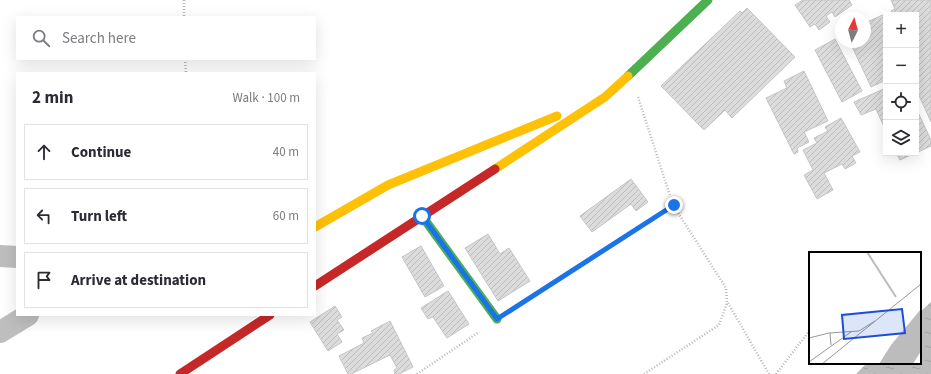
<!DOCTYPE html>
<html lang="en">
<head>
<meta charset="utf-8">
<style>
  :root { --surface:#fff; --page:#f2f2f3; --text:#2b2b33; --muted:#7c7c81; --line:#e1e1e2 }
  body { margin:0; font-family:"Source Sans 3",sans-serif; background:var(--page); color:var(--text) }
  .controls { position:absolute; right:12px; top:12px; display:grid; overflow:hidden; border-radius:0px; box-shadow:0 4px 16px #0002 }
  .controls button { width:36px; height:36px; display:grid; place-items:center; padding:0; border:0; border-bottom:1px solid var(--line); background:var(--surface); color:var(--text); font:20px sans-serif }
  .compass { position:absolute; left:835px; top:12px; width:36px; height:36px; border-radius:50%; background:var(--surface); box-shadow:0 4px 16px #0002; rotate:6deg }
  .stop { position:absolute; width:12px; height:12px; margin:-9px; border:3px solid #1a73e8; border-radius:50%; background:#fff }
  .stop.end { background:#1a73e8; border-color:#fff; box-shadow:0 1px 4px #0008 }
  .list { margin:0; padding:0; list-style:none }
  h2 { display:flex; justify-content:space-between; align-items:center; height:52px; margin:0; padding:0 16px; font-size:17px }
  h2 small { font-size:13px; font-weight:400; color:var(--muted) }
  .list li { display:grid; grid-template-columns:26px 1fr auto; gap:12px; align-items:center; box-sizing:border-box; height:56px; margin:0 8px 8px; padding:0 8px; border:1px solid var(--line); border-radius:0px }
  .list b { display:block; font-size:15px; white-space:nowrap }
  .list em { font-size:13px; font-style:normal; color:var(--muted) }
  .icon { flex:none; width:22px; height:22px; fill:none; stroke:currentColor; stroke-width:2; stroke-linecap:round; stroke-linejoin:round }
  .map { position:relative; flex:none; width:931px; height:374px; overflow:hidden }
  .search { position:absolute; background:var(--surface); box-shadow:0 4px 16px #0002; left:16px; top:16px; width:300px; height:44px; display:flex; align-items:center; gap:10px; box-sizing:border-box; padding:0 14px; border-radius:0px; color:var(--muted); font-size:15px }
  .panel { position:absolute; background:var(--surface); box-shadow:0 4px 16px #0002; left:16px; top:72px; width:300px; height:244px; border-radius:0px }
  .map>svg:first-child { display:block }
  .water { fill:url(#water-ripples) }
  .building { fill:url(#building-hatch); stroke:#c5c5c5 }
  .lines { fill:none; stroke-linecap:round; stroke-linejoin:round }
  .path { stroke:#b8b8b8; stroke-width:2.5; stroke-dasharray:1 2; stroke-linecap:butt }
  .street { stroke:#bebebe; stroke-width:22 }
  .fast { stroke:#4caf50; stroke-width:9 }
  .slow { stroke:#ffc107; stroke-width:9 }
  .jam { stroke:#c62828; stroke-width:9 }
  .route { stroke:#1a73e8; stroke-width:5 }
  .inset-river { fill:none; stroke:#bcbcbc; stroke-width:2 }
  .inset-road { fill:none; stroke:#999; stroke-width:1 }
  .view { fill:#1d4ed8; fill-opacity:0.15; stroke:#1d4ed8; stroke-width:2 }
  .inset-edge { fill:none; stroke:#000; stroke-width:2 }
</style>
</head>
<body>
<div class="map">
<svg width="931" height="374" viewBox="0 0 931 374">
  <defs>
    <pattern id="water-ripples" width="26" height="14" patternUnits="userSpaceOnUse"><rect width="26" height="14" fill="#bcbcbc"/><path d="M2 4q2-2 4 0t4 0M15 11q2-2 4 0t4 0" fill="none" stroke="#a0a0a0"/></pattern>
    <pattern id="building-hatch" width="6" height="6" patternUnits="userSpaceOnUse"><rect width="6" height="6" fill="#dcdcdc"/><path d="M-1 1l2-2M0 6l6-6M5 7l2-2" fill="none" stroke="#bbb"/></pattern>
  </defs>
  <rect width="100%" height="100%" fill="#fff"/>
  <!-- water -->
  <path class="water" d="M931,302V374H856L867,363H920V312Z"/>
  <!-- building -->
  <path class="building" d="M803,0H849L852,5L835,17L832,12L826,16L830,22L819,30L815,24L810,27L795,5Z
    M891,0H931V122L916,89V72L919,71L916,64V15H893L891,11L895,9Z
    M747,8L795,57L732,118L725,110L704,130L661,86L740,11L742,13Z
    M887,13L886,80L871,87L850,42H865V23Z
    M835,39L862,91L842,102L815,50Z
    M804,71L828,121L804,132L809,142L797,148L798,152L794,154L766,98L787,88L784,81Z
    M886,88V131L876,109L861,115L854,102Z
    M916,108L931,140V146L916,153Z
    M841,118L860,152L852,156L856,163L845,169L842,164L824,173L833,190L817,199L804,175L813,170L803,150L817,143L814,138L828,131L825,127Z
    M896,153H915L900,160Z
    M631,179L648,202L636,211L631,204L592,232L580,216Z
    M488,234L500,254L509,248L530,281L498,301L465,248Z
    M421,246L444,286L425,297L402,257Z
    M448,291L469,324L447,338L433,317L428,319L421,308Z
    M335,306L342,317L337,320L344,330L337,334L342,342L328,351L310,322Z
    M390,321L413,367L399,374H395L394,370L397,368L390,355L351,374H348L339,356L364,343L362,338L373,333L371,331Z"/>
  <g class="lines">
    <!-- path -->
    <path class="path" d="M184,0V17
      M185,59L186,73
      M638,97L673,205L726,288L727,303L719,325L644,374
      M728,303L769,374
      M516,307L673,205
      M417,374L479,332
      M776,374L810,330"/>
    <!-- street -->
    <path class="street" d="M0,256L17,257
      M0,332L28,315"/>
    <!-- fast -->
    <path class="fast" d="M628,76L708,0
      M422,216L497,319"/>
    <!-- slow -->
    <path class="slow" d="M495,169L605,97L628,76
      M315,227L388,185L557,116"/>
    <!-- jam -->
    <path class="jam" d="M315,286L495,169
      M180,374L270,315"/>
  </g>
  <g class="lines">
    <!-- route -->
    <path class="route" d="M422,216L497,319L674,205"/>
  </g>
  <!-- overview -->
  <g transform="translate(809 252)">
    <rect width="112" height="112" fill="#fff"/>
    <path d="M112,57V99L104,112H70L82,93Z" fill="#bcbcbc"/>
    <path class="inset-river" d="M58,0L87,45"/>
    <path class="inset-road" d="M21,81L22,93M0,86L20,81L50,79L66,69M0,110L42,80M13,112L112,32"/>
    <path class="view" d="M93,57L96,81L35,87L33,63Z"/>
    <rect width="112" height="112" class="inset-edge"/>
  </g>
</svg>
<div class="controls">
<button>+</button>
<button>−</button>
<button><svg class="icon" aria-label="locate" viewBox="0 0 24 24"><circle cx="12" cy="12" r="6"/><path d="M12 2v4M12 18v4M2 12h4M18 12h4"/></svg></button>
<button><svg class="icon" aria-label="layers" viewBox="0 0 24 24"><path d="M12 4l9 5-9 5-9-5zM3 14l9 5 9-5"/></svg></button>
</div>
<svg class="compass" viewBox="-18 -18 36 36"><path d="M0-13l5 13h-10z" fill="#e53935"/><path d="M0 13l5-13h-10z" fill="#7c7c81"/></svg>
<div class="stop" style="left:422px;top:216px"></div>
<div class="stop end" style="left:674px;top:205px"></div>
<div class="search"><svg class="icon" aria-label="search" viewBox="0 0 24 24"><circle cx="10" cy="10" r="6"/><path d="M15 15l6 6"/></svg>Search here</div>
<section class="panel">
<h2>2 min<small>Walk · 100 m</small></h2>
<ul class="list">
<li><svg class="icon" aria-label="ahead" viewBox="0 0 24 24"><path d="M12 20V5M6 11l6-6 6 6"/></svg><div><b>Continue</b></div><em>40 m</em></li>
<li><svg class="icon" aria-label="left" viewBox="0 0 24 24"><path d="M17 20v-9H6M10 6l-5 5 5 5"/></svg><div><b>Turn left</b></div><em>60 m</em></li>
<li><svg class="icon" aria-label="arrive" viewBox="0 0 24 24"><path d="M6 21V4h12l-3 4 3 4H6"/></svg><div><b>Arrive at destination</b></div></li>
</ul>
</section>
</div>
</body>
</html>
